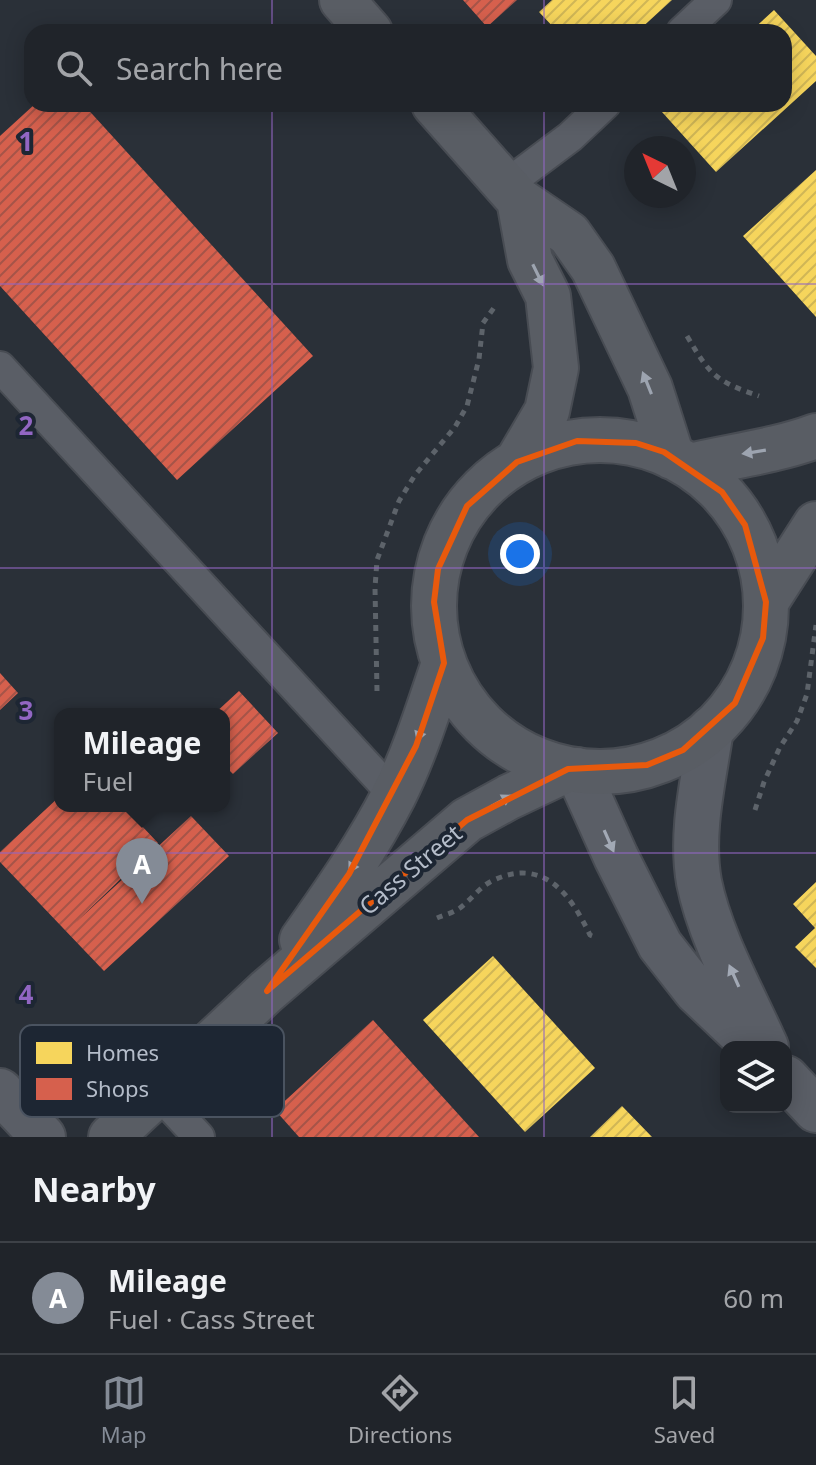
<!DOCTYPE html>
<html lang="en">
<head>
<meta charset="utf-8">
<style>
  :root { --surface:#20242a; --page:#282c32; --text:#f1f3f6; --muted:#a2a4a8; --line:#3d4147; --accent:#848b96 }
  body { margin:0; font-family:"Noto Sans",sans-serif; background:var(--page); color:var(--text) }
  .controls { position:absolute; right:24px; bottom:24px; display:grid; overflow:hidden; border-radius:16px; box-shadow:0 4px 20px #0003 }
  .controls button { width:72px; height:72px; display:grid; place-items:center; padding:0; border:0; border-bottom:2px solid var(--line); background:var(--surface); color:var(--text); font:40px sans-serif }
  .compass { position:absolute; left:624px; top:136px; width:72px; height:72px; border-radius:50%; background:var(--surface); box-shadow:0 4px 20px #0003; rotate:317deg }
  .you { position:absolute; left:520px; top:554px; width:28px; height:28px; margin:-20px; border:6px solid #fff; border-radius:50%; background:#1a73e8; box-shadow:0 0 0 12px #1a73e833 }
  .badge { display:grid; place-items:center; width:52px; height:52px; border-radius:50%; background:var(--accent); color:#fff; font-size:26px; font-weight:700 }
  .pin { position:absolute; translate:-50% -66px; filter:drop-shadow(0 2px 4px #0008) }
  .pin::after { content:''; position:absolute; top:42px; width:28px; height:24px; background:inherit; clip-path:polygon(0 0,100% 0,50% 100%) }
  .popup { position:absolute; left:54px; top:708px; width:176px; height:104px; box-sizing:border-box; display:grid; place-content:center; border-radius:16px; background:var(--surface); filter:drop-shadow(0 2px 6px #0005); font-size:26px; white-space:nowrap; color:var(--muted) }
  .popup b { font-size:30px; color:var(--text) }
  .popup::after { content:''; position:absolute; left:50%; top:100%; margin-left:-16px; border:16px solid transparent; border-top-color:var(--surface) }
  .list { margin:0; padding:0; list-style:none }
  h2 { display:flex; justify-content:space-between; align-items:center; height:104px; margin:0; padding:0 32px; font-size:34px }
  h2 small { font-size:26px; font-weight:400; color:var(--muted) }
  .list li { display:grid; grid-template-columns:52px 1fr auto; gap:24px; align-items:center; box-sizing:border-box; height:112px; padding:0 32px; border-top:2px solid var(--line) }
  .list b { display:block; font-size:30px; white-space:nowrap }
  .list p { margin:0; font-size:26px; white-space:nowrap; color:var(--muted) }
  .list em { font-size:26px; font-style:normal; color:var(--muted) }
  .icon { flex:none; width:44px; height:44px; fill:none; stroke:currentColor; stroke-width:2; stroke-linecap:round; stroke-linejoin:round }
  .map { position:relative; flex:none; width:816px; height:1137px; overflow:hidden }
  .search { position:absolute; background:var(--surface); box-shadow:0 4px 20px #0003; left:24px; right:24px; top:24px; height:88px; display:flex; align-items:center; gap:20px; box-sizing:border-box; padding:0 28px; border-radius:24px; color:var(--muted); font-size:30px }
  .sheet { height:216px; background:var(--surface) }
  nav { display:flex; justify-content:space-around; align-items:center; box-sizing:border-box; height:112px; border-top:2px solid var(--line); background:var(--surface); font-size:22px; color:var(--muted) }
  nav a { display:grid; justify-items:center; gap:4px }
  nav .on { color:var(--accent) }
  .map>svg:first-child { display:block }
  .homes { fill:url(#homes-hatch) }
  .shops { fill:url(#shops-hatch) }
  .lines { fill:none; stroke-linecap:round; stroke-linejoin:round }
  .lane-casing { stroke:#484c53; stroke-width:34 }
  .street-casing { stroke:#484c53; stroke-width:48 }
  .secondary-casing { stroke:#484c53; stroke-width:48 }
  .path { stroke:#5d636a; stroke-width:5; stroke-dasharray:6 6; stroke-linecap:butt }
  .lane { stroke:#5a5e66; stroke-width:30 }
  .street { stroke:#5a5e66; stroke-width:44 }
  .secondary { stroke:#595d64; stroke-width:44 }
  .oneway { fill:#9da4b0 }
  .oneway2 { fill:#a2a9b5 }
  .marked { fill:none; stroke:#e8590c; stroke-width:6; stroke-linejoin:round }
  .grid { fill:none; stroke:#9266c3; stroke-width:2; stroke-opacity:0.55 }
  .labels { text-anchor:middle; dominant-baseline:central; stroke-width:8; stroke-linejoin:round; paint-order:stroke }
  .street-label { font-size:24px; fill:#b4bcc9; stroke:#1d2633 }
  .key { fill:#1d2633; stroke:#4a5360; stroke-width:2 }
  .key-label { font-size:22px; fill:#b4bcc9 }
  .grid-label { font-size:26px; text-anchor:middle; font-weight:bold; fill:#9266c3; stroke:#1d2633; stroke-width:8; stroke-linejoin:round; paint-order:stroke }
</style>
</head>
<body>
<div class="map">
<svg width="816" height="1137" viewBox="0 0 816 1137">
  <defs>
    <pattern id="homes-hatch" width="6" height="6" patternUnits="userSpaceOnUse" patternTransform="scale(2)"><rect width="6" height="6" fill="#f6d55c"/><path d="M-1 1l2-2M0 6l6-6M5 7l2-2" fill="none" stroke="#d0b656"/></pattern>
    <pattern id="shops-hatch" width="6" height="6" patternUnits="userSpaceOnUse" patternTransform="scale(2)"><rect width="6" height="6" fill="#d6604d"/><path d="M-1 1l2-2M0 6l6-6M5 7l2-2" fill="none" stroke="#a65448"/></pattern>
  </defs>
  <rect width="100%" height="100%" fill="#2a3038"/>
  <!-- homes -->
  <path class="homes" d="M552,0H672L637,32H591L587,28L582,32H558L539,12Z
    M774,10L816,56V81L716,172L662,112L671,104H784V32H750Z
    M816,170V317L743,236Z
    M816,882V968L795,947L815,928L793,904Z
    M493,956L595,1068L525,1132L423,1020Z
    M622,1106L652,1137H590Z"/>
  <!-- shops -->
  <path class="shops" d="M463,0H517L487,27Z
    M35,104H83L313,356L177,480L0,286V136Z
    M0,673L18,693L0,710Z
    M239,691L278,733L233,774L224,765V714H214Z
    M60,796V806H123L158,843L73,925L191,816L229,856L104,971L0,862V852Z
    M373,1020L479,1137H299L275,1110Z"/>
  <g class="lines">
    <!-- lane casing -->
    <g class="lane-casing">
      <path id="lane" d="M682,32L716,0
        M506,185L570,137L605,104
        M0,367L394,795
        M158,1093L199,1137"/>
    </g>
    <!-- street casing -->
    <g class="street-casing">
      <path id="street" d="M711,729C704,778 690,832 699,882C710,937 743,995 766,1047
        M577,770L616,857L660,945L696,991L755,1047
        M786,1078L816,1110
        M0,1091L43,1137"/>
    </g>
    <!-- secondary casing -->
    <g class="secondary-casing">
      <path id="secondary" d="M342,0L370,32
        M434,104L519,200L569,234L593,268L650,388L672,457
        M434 606a166 166 0 1 1 332 0a166 166 0 1 1-332 0Z
        M517,462L547,411L556,368L548,296L530,260L519,200
        M690,466C732,456 776,451 816,436
        M766,602L816,524
        M302,940C335,893 368,846 394,795C415,753 429,707 444,663
        M111,1137L267,991L467,820L509,797L568,769"/>
    </g>
    <!-- path -->
    <path class="path" d="M687,336C710,375 715,381 759,396
      M377,691L375,588L377,560L399,501L415,475L455,427L467,406L479,359L483,323L496,305
      M755,810L764,782L780,747L797,721L807,694L816,625
      M437,918C444,915 453,913 460,908C472,899 480,886 494,880C544,857 571,895 590,935L595,937"/>
    <!-- lane -->
    <use href="#lane" class="lane"/>
    <!-- street -->
    <use href="#street" class="street"/>
    <!-- secondary -->
    <use href="#secondary" class="secondary"/>
  </g>
  <!-- one-way arrows -->
  <defs><path id="oneway-solid" d="M-6-.8H1V-3.2L6.5 0L1 3.2V.8H-6Z" transform="scale(2)"/></defs>
  <g class="oneway">
    <use href="#oneway-solid" transform="translate(538 275) rotate(64)"/>
    <use href="#oneway-solid" transform="translate(647 383) rotate(-112)"/>
    <use href="#oneway-solid" transform="translate(754 452) rotate(171)"/>
    <use href="#oneway-solid" transform="translate(421 730) rotate(109)"/>
    <use href="#oneway-solid" transform="translate(501 801) rotate(-29)"/>
    <use href="#oneway-solid" transform="translate(355 862) rotate(120)"/>
  </g>
  <g class="oneway2">
    <use href="#oneway-solid" transform="translate(609 841) rotate(66)"/>
    <use href="#oneway-solid" transform="translate(734 976) rotate(-114)"/>
  </g>
  <!-- marked area -->
  <path class="marked" d="M577,441L636,443L664,452L722,492L745,525L766,602L763,638L735,703L683,750L647,765L568,769L467,820L267,991L349,874L416,746L444,663L434,602L438,569L467,506L517,462Z"/>
  <!-- grid -->
  <path class="grid" d="M272,0V32M544,0V32M272,104V1137M544,104V1137M0,284H816M0,568H816M0,853H816"/>
  <g class="labels">
    <!-- street labels -->
    <g class="street-label">
      <text transform="translate(410 869) rotate(-40)">Cass Street</text>
    </g>
  </g>
  <!-- legend -->
  <rect x="20" y="1025" width="264" height="92" rx="12" class="key"/>
  <rect x="36" y="1042" width="36" height="22" fill="#f6d55c"/>
  <rect x="36" y="1078" width="36" height="22" fill="#d6604d"/>
  <g class="key-label">
    <text x="86" y="1061">Homes</text>
    <text x="86" y="1097">Shops</text>
  </g>
  <g class="grid-label">
    <text x="26" y="151">1</text>
    <text x="26" y="435">2</text>
    <text x="26" y="720">3</text>
    <text x="26" y="1004">4</text>
  </g>
</svg>
<div class="controls">
<button><svg class="icon" aria-label="layers" viewBox="0 0 24 24"><path d="M12 4l9 5-9 5-9-5zM3 14l9 5 9-5"/></svg></button>
</div>
<svg class="compass" viewBox="-18 -18 36 36"><path d="M0-13l5 13h-10z" fill="#e53935"/><path d="M0 13l5-13h-10z" fill="#a2a4a8"/></svg>
<div class="you"></div>
<div class="pin badge" style="left:142px;top:904px">A</div>
<div class="popup"><b>Mileage</b>Fuel</div>
<div class="search"><svg class="icon" aria-label="search" viewBox="0 0 24 24"><circle cx="10" cy="10" r="6"/><path d="M15 15l6 6"/></svg>Search here</div>
</div>
<section class="sheet">
<h2>Nearby<small></small></h2>
<ul class="list">
<li><span class="badge">A</span><div><b>Mileage</b><p>Fuel · Cass Street</p></div><em>60 m</em></li>
</ul>
</section>
<nav>
<a class="on"><svg class="icon" aria-label="map" viewBox="0 0 24 24"><path d="M3 6l6-2 6 2 6-2v14l-6 2-6-2-6 2zM9 4v14M15 6v14"/></svg>Map</a>
<a><svg class="icon" aria-label="directions" viewBox="0 0 24 24"><path d="M12 3l9 9-9 9-9-9zM9 14v-3h6M13 9l2 2-2 2"/></svg>Directions</a>
<a><svg class="icon" aria-label="saved" viewBox="0 0 24 24"><path d="M7 4h10v16l-5-4-5 4z"/></svg>Saved</a>
</nav>
</body>
</html>
